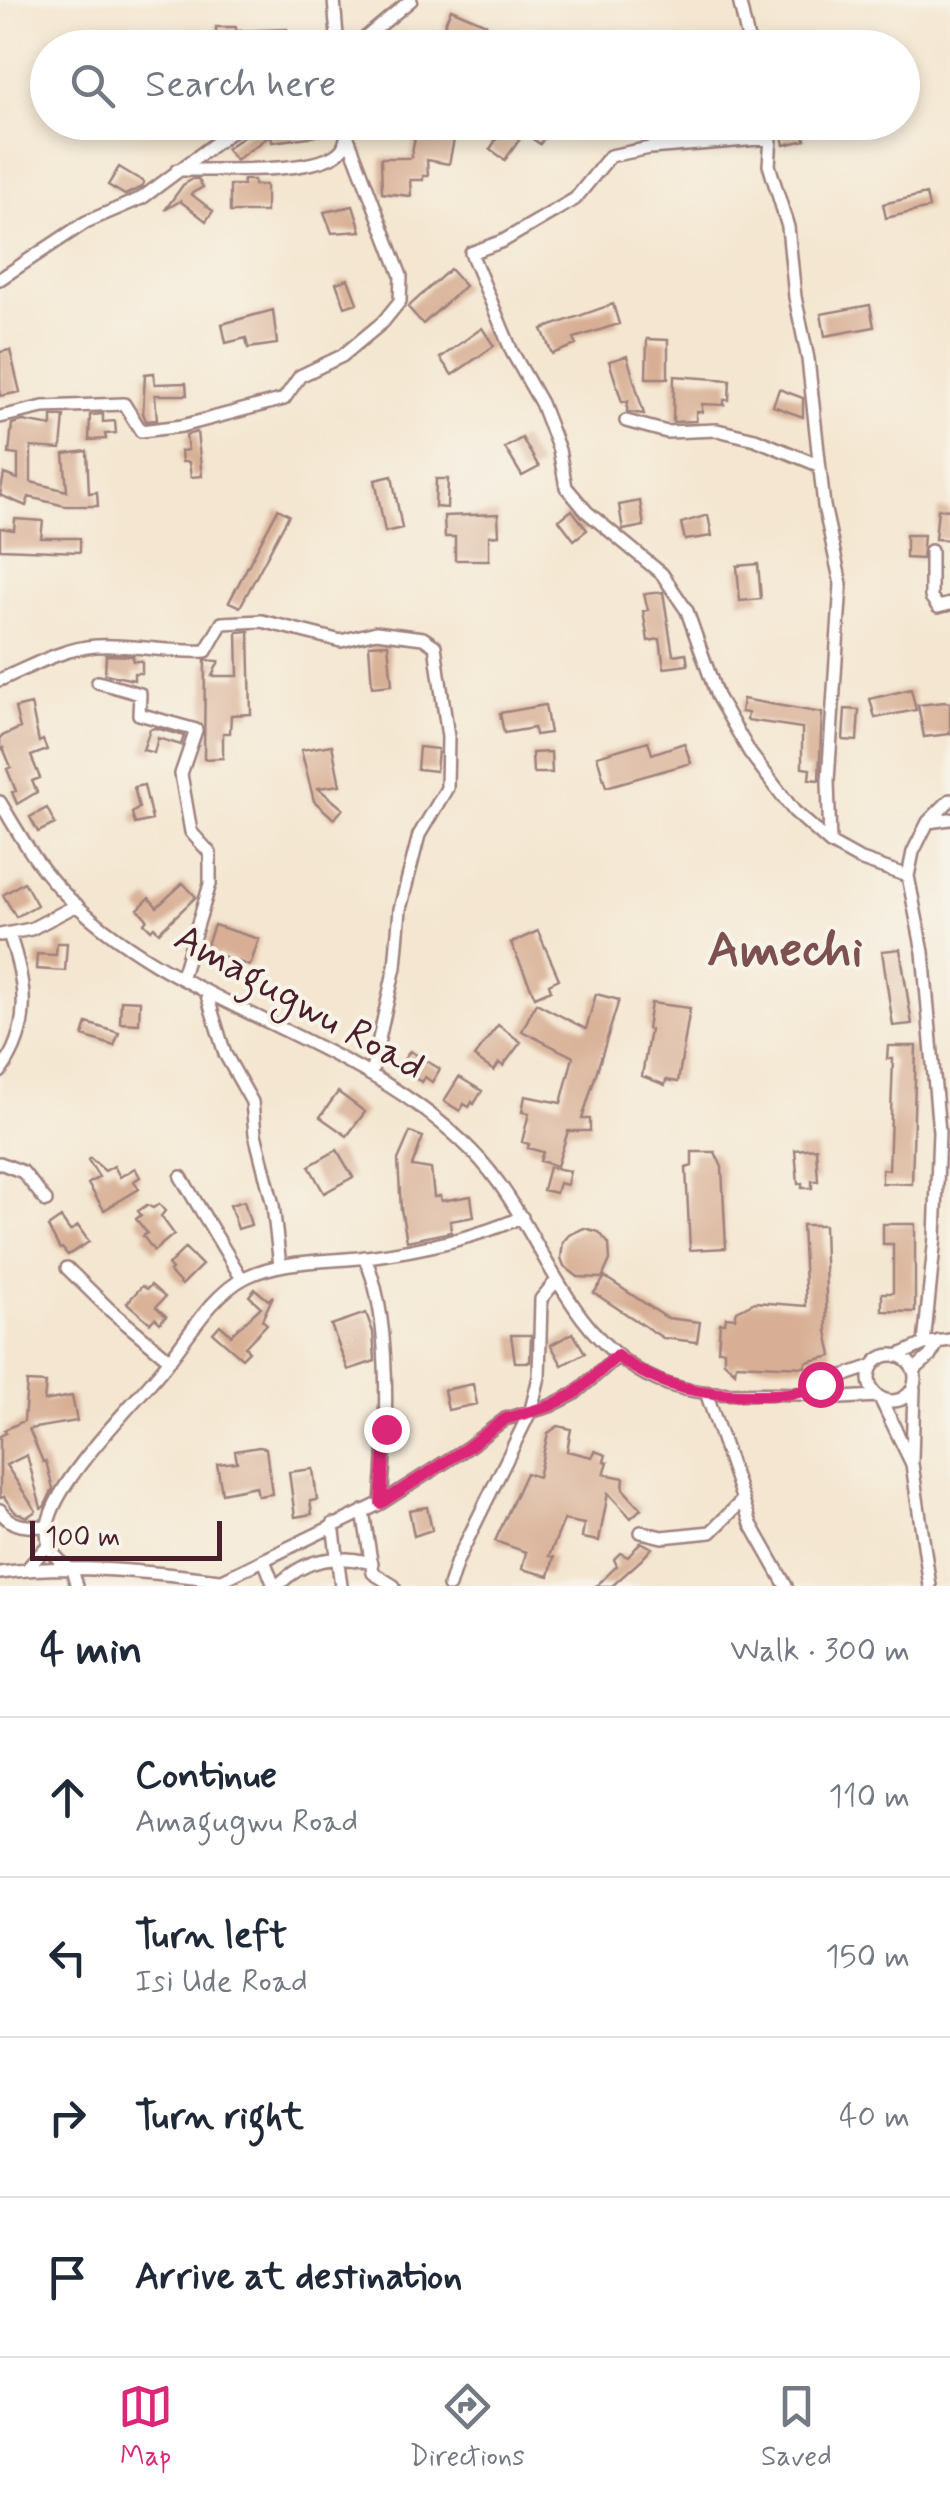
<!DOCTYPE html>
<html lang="en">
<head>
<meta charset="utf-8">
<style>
  :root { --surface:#fff; --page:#f6f6f7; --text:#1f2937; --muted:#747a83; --line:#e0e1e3; --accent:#db2777 }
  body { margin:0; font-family:Mynerve,sans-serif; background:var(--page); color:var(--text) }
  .scale { position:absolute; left:30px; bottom:25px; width:192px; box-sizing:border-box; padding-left:10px; border:5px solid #4a1f2b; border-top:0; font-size:28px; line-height:35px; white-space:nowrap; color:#4a1f2b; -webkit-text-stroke:8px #f7f3e8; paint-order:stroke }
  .stop { position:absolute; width:30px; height:30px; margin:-22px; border:8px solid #db2777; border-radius:50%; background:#fff }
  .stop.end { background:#db2777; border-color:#fff; box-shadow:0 2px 10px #0008 }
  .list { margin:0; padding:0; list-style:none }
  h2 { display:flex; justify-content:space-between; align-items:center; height:130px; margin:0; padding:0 40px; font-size:42px }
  h2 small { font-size:32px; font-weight:400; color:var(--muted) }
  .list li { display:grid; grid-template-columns:65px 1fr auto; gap:30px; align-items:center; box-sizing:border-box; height:160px; padding:0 40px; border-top:2px solid var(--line) }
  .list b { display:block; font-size:38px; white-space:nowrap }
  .list p { margin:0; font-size:32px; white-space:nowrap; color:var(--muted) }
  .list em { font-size:32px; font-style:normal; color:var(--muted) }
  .icon { flex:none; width:55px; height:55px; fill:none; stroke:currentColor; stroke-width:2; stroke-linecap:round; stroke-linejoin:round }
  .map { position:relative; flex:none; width:950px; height:1586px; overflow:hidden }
  .search { position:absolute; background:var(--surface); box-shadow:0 5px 15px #0003; left:30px; right:30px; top:30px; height:110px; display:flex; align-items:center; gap:25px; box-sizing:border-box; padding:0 35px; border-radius:55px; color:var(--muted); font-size:38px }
  .sheet { height:770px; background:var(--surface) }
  nav { display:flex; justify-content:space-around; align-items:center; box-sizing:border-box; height:140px; border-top:2px solid var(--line); background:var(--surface); font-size:28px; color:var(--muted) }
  nav a { display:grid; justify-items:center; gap:5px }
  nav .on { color:var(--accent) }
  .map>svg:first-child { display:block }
  .building { fill:#d8af94 }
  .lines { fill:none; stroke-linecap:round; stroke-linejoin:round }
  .minor-casing { stroke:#9f827e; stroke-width:16 }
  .minor { stroke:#fff; stroke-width:11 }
  .route { stroke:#db2777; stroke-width:12 }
  .labels { text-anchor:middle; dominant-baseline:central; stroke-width:8; stroke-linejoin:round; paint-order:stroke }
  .street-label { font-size:40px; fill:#4a1f2b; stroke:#f7f3e8 }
  .district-label { font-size:50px; font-weight:bold; fill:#7c5150; stroke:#f7f3e8 }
</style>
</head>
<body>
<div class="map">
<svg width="950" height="1586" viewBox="0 0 950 1586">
  <rect width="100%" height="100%" fill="#f7f3e8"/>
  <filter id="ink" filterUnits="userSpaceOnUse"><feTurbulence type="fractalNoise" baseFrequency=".01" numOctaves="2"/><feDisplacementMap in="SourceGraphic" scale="20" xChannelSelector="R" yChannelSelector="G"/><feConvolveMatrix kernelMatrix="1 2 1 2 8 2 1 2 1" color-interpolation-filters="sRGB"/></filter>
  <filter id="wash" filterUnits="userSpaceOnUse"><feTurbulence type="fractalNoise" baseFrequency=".0048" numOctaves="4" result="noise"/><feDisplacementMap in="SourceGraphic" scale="40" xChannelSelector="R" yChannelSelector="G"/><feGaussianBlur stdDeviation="2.25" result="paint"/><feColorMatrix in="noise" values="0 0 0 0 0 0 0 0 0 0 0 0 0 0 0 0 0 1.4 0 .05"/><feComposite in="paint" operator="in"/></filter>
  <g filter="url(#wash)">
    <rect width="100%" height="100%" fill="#f4e6d0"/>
    <g id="blocks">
      <!-- building -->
      <path class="building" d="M451,9L486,24L478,43L469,39L465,48H440L447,30L443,28Z
        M216,27H236V31L287,29L288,48H216Z
        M330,122L331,134L272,142L271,135L236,160L226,149L260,124Z
        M432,122L457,125L449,164L427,160L428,176H423V180H410L411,196L382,193L381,158H411L416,132L430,135Z
        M458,122H532L546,135L540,144L524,133L505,160L490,149L496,140Z
        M779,122H801L805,140L784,145Z
        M119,167L144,182L142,187L125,195L108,185Z
        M193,179H198L203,187L191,194L213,211L206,221L180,201L165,210L183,185Z
        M243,180H254V185H266V212H230V185H243Z
        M926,194L929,208L886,218L883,204Z
        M353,206L361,231L332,233L324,212Z
        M450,269L465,286L423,324L408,307Z
        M348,279L357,303L345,307L336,283Z
        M613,304L619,324L574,338L576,345L552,354L542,329Z
        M870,305L874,327L825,336L821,314Z
        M273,310L277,344L248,348L246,338L226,343L222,324Z
        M482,328L494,346L452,375L440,358Z
        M647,339L668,340V378H646Z
        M10,350L20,392L0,396V352Z
        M627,356L638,394L644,414L627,412L628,401L622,402L609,361Z
        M154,373L155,384L186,383L187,395H155L157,420L146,421L143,413L145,374Z
        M674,376L730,380L729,400H724V405L702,404V412H696V421L673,422Z
        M779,389L803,398V417L773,406Z
        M103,414V422L115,421L116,433L105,434L106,439L89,440L90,415Z
        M52,416H64L61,449L31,447V482L67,491L64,454L87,451L89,493L97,492L98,506H65L29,497L26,506L0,495L4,474L18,479V455L9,454L12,424L23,421L52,426Z
        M197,432L202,476L191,477L189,462H182L181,451L188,450L186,435Z
        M522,438L539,467L522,476L505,448Z
        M392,476L402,528L385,532L375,480Z
        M436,479H448L447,508L435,507Z
        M640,501L644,526L623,530L619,505Z
        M278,509L289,515L240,607L229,602Z
        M938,509L950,510V540L935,539Z
        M572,510L587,530L574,540L559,520Z
        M498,514L499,535L489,536V560H455V537H445L444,516Z
        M708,515L712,536L685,540L681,523Z
        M15,519L43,521L41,538H80V552L0,549V528L14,530Z
        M906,535H924L922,559L906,558Z
        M758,564L761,599L740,601L737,566Z
        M663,592L673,655L686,653L688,665L664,668L660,639L648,641L643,611L648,610L644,594Z
        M249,631L251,714L231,715L230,733H223V758L204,759L205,660L219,661L212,676H238L237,632Z
        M388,644L392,685L372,687L369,645Z
        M106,655L133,656V661H142V673H134V680L105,674Z
        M911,689L916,710L875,718L870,699Z
        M743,699L822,713L819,780L809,779L810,769L802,768V728L747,720L748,713L741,712Z
        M945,702L950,703V734L924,737L918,705Z
        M31,704L39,742L43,740L47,750L31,756L40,778L32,781L37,792L17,804L12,792L16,791L7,769L11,767L3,748L0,750V737L20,728L15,708Z
        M545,705L550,733L535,735L534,728L504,733L500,713Z
        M845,709L859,710L857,741L843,740Z
        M156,728L184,736L181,745L158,738L154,753L143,750L150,729Z
        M648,741L652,754L684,743L691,763L606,787L597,756Z
        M332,745L340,785L318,788L343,809L334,819L314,801L301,750Z
        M419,747L438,749L436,771L417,769Z
        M551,752L552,773H533L532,753Z
        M144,785L152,820L135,824L132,813L139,808L134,787Z
        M47,808L55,824L38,832L30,817Z
        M24,882L37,905L16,917L3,895Z
        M183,883L196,897L159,932L154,927L151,930L144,923L147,919L138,909L149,898L157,907Z
        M214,925L259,939L250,966L205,950Z
        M538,931L559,979L549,984L551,990L535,997L511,943Z
        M57,943H67L65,971L36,969L37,954L56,955Z
        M900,949L912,1024L893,1026L882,951Z
        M596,994L619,1000L582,1119H590V1131H568L557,1166L540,1161L543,1152L528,1148L529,1144L522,1142L529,1113L522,1112L525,1096L561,1103L573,1057L522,1031L536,1003L586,1029Z
        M121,1000L140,1001L139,1024L120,1023Z
        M651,1003L690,1008L678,1082L666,1080L665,1085L642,1076L650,1030L647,1029Z
        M87,1023L119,1033L114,1046L83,1036Z
        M498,1025L521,1042L503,1066L499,1063L494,1071L474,1057Z
        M888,1046H916L912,1184L882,1183V1169L889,1170L893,1059H887Z
        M410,1051L440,1069L432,1082L425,1077L422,1082L411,1076L413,1070L402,1063Z
        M459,1077L482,1091L474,1104L472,1102L469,1107L464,1104L460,1111L444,1101Z
        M338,1092L365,1112L347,1136L320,1117Z
        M410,1132L423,1137L412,1166L431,1169L434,1197L440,1196L441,1201L471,1196L474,1217L450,1221L451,1232L407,1241L401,1209L398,1160Z
        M816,1148L818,1181H812V1188H802V1183L798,1184L795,1150Z
        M337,1150L353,1177L324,1193L309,1166Z
        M692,1152H715L722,1167L726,1248L690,1250L686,1168L692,1166Z
        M90,1158L105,1171L114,1166L120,1177L135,1168L140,1177L134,1181L139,1189L104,1210L88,1184L99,1177L88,1160Z
        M549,1167L570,1171L567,1185L559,1183L556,1193L543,1190Z
        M244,1201L251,1225L238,1229L230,1205Z
        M159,1204L165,1211L161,1216L174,1234L154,1251L143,1236L147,1233L136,1219L141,1215L138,1211L147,1205L153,1208Z
        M61,1218L70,1231L78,1226L89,1242L68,1255L62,1248L60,1249L48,1227Z
        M883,1224H915V1312L882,1311V1293H893V1244H883Z
        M802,1225H824L827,1331L832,1356L806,1362L805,1367L736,1364L735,1372L724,1362V1350H718L720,1323H725L726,1317L735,1318L737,1311L755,1302L806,1306Z
        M584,1228L599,1232L609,1244L610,1260L602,1278L578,1277L564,1266L561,1258L563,1242L569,1235Z
        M185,1248L202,1265L182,1285L170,1272L172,1270L168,1265Z
        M605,1277L667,1318L700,1322L697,1342L663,1338L594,1293Z
        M151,1285L165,1297L156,1307L166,1316L160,1323L155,1318L150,1323L127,1303L142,1286L147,1289Z
        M255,1289L268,1300L273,1296L262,1320L267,1324L245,1347L249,1351L242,1358L213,1333L220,1325L231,1335L261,1307L249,1296Z
        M366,1313L373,1332L375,1361L348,1370L331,1325Z
        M573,1333L585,1353L562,1365L551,1345Z
        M511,1335H531L530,1362H515Z
        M27,1382L46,1383L44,1401L72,1396L77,1421L29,1429L43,1462L46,1461L53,1489L44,1507L41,1508L27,1455L6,1465L36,1511L27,1517L15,1512L4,1497L0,1498V1436L6,1433L4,1430L24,1421Z
        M473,1384L477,1404L448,1410L444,1390Z
        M558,1426L571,1429L567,1451L592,1457L595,1451L606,1455L604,1461L608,1462L604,1474L624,1478L623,1489L641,1509L631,1518L608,1493L599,1541L582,1538L584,1524L564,1520L549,1556L554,1557L549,1576L522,1569L526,1552L495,1541L526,1473L538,1477L548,1433Z
        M259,1447L266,1448L272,1494L258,1496L256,1486L222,1493L217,1464L237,1462L235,1451Z
        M313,1469L317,1500L310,1501L312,1514L295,1517L289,1472Z
        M427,1507L432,1530L414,1536L409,1510Z
        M641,1542L652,1548L641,1560L612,1586H596L617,1566L614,1559L620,1553L628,1557Z"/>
    </g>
  </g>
  <g filter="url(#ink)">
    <use href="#blocks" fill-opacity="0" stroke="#9f827e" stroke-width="2.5"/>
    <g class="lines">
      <!-- minor casing -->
      <g class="minor-casing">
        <path id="minor" d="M334,0L338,48
          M739,0L750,48
          M353,48L411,0
          M767,122L771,138L769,165L788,227L795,297L808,359L824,506L841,584L828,781L830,843
          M771,138L650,148L610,156L575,199L503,241L471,253L512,352L541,403L559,450L566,487L587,512L662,574L687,611L717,696L750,753L794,811L830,843L859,859L908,876
          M177,170C210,169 321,175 341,150C345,146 345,141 347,135
          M0,279L86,222L142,198L244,122
          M0,417L43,407L124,404L141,431L182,426L284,399L300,376L342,356L383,322L400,301L401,276L347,135L346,122
          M626,421L667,432L717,430L755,439L818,465
          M931,551V597L938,607L950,604
          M0,680C30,667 63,648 96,646C132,644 169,653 206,651L222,623L262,621L341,641L376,632L423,638L435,646L448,737L447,788L419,835L400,909L395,967L371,1075
          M98,682L140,694L139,714L196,730L181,774L191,832L210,853V884L182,976
          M0,802C18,832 35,863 60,889C172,1008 356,1033 472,1151C539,1218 558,1327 646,1375C696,1402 747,1391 801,1394C809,1394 816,1397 823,1398C841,1399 859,1397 876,1396
          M928,822L950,819
          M0,935L31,929L77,905
          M206,992L225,1054L252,1102L255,1134L273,1205L280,1266
          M0,1072C33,1027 26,983 9,934
          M0,1163L23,1172L46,1201
          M181,1177L242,1279
          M364,1257C393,1313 386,1440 381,1503
          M67,1268L110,1310L170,1360
          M924,1344L935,1237L939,1132L923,952L908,876L913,852L928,822L950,800
          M869 1378a23 23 0 1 1 46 0a23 23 0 1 1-46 0Z
          M897,1356L924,1344L950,1340
          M914,1370L930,1356L939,1341
          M804,1394L820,1384L872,1366
          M707,1395L751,1524L786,1586
          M881,1400L912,1464L930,1586
          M912,1460L914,1388
          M0,1510C10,1528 30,1527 48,1526
          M363,1511L373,1573L394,1586
          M333,1524L341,1586
          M641,1532L662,1537L711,1532L742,1501
          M264,1560L274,1586
          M27,1569L48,1545
          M0,1573C73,1563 148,1572 220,1580
          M77,1586L72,1570C53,1558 43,1544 49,1520C60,1477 130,1408 159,1373C186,1342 209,1296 246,1277C283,1259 327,1262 367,1257C420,1250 473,1239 522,1217
          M210,1586L381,1503L467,1448L505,1419L550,1406L574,1394L617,1357
          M277,1586C306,1558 334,1554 372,1563
          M449,1586L457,1561L531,1410L539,1377L541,1299L556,1281"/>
      </g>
      <!-- minor -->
      <use href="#minor" class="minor"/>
    </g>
  </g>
  <g class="lines" filter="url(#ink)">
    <!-- route -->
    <path class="route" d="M386,1429L381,1503L467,1448L505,1419L550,1406L574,1394L617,1356C663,1390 704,1395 759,1395C782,1394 800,1396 820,1384"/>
  </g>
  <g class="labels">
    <!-- street labels -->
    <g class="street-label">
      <text transform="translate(299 1003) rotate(29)">Amagugwu Road</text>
    </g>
    <!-- district labels -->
    <g class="district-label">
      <text x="785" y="951">Amechi</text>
    </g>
  </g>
</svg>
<div class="scale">100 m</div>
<div class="stop" style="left:820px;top:1384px"></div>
<div class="stop end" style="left:386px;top:1429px"></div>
<div class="search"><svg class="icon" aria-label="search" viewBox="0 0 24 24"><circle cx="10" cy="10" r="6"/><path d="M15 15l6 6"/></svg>Search here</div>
</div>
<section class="sheet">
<h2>4 min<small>Walk · 300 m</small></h2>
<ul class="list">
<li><svg class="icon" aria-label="ahead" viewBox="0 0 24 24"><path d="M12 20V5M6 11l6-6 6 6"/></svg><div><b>Continue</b><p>Amagugwu Road</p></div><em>110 m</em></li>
<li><svg class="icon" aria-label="left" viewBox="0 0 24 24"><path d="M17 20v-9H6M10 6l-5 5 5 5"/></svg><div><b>Turn left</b><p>Isi Ude Road</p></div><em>150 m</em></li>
<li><svg class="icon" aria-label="right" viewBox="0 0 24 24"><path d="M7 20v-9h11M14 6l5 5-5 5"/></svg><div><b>Turn right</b></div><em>40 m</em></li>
<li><svg class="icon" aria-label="arrive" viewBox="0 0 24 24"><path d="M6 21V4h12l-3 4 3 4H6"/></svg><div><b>Arrive at destination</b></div></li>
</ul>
</section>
<nav>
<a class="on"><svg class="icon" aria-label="map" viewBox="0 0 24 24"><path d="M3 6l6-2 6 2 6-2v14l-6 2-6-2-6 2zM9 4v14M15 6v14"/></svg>Map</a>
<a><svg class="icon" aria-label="directions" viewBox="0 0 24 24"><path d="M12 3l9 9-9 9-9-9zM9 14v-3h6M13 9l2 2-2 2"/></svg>Directions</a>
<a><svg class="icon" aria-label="saved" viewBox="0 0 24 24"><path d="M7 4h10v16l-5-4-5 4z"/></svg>Saved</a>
</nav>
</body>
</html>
